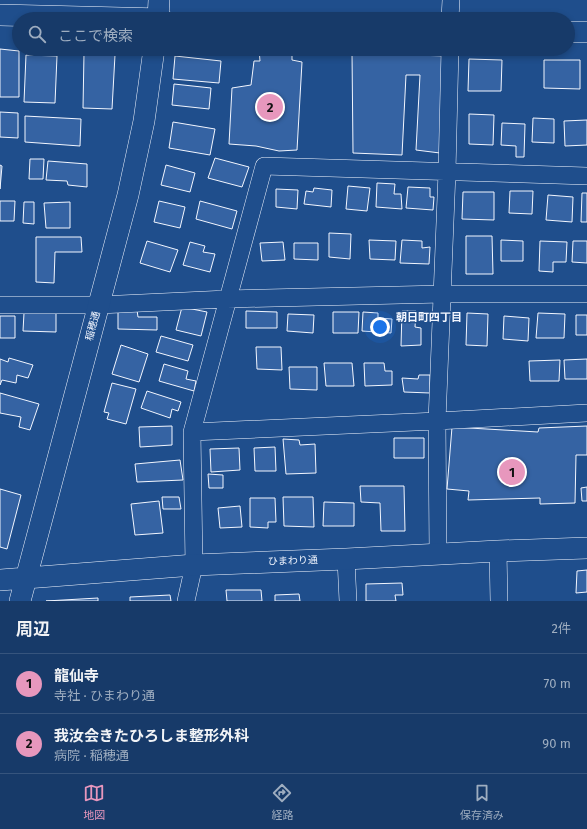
<!DOCTYPE html>
<html lang="ja">
<head>
<meta charset="utf-8">
<style>
  :root { --surface:#173a69; --page:#20416f; --text:#f1f3f6; --muted:#9eadc0; --line:#36547d; --accent:#e797bd }
  body { margin:0; font-family:"Fira Sans","Noto Sans JP",sans-serif; background:var(--page); color:var(--text) }
  .you { position:absolute; left:380px; top:327px; width:14px; height:14px; margin:-10px; border:3px solid #fff; border-radius:50%; background:#1a73e8; box-shadow:0 0 0 6px #1a73e833 }
  .badge { display:grid; place-items:center; width:26px; height:26px; border-radius:50%; background:var(--accent); color:#111; font-size:13px; font-weight:700 }
  .pin { position:absolute; translate:-50% -50%; border:2px solid #fff; box-shadow:0 1px 4px #0006 }
  .list { margin:0; padding:0; list-style:none }
  h2 { display:flex; justify-content:space-between; align-items:center; height:52px; margin:0; padding:0 16px; font-size:17px }
  h2 small { font-size:13px; font-weight:400; color:var(--muted) }
  .list li { display:grid; grid-template-columns:26px 1fr auto; gap:12px; align-items:center; box-sizing:border-box; height:60px; padding:0 16px; border-top:1px solid var(--line) }
  .list b { display:block; font-size:15px; white-space:nowrap }
  .list p { margin:0; font-size:13px; white-space:nowrap; color:var(--muted) }
  .list em { font-size:13px; font-style:normal; color:var(--muted) }
  .icon { flex:none; width:22px; height:22px; fill:none; stroke:currentColor; stroke-width:2; stroke-linecap:round; stroke-linejoin:round }
  .map { position:relative; flex:none; width:587px; height:601px; overflow:hidden }
  .search { position:absolute; background:var(--surface); box-shadow:0 2px 6px #0003; left:12px; right:12px; top:12px; height:44px; display:flex; align-items:center; gap:10px; box-sizing:border-box; padding:0 14px; border-radius:22px; color:var(--muted); font-size:15px }
  .sheet { height:172px; background:var(--surface) }
  nav { display:flex; justify-content:space-around; align-items:center; box-sizing:border-box; height:56px; border-top:1px solid var(--line); background:var(--surface); font-size:11px; color:var(--muted) }
  nav a { display:grid; justify-items:center; gap:2px }
  nav .on { color:var(--accent) }
  .map>svg:first-child { display:block }
  .building { fill:#3563a3; stroke:#f2f6ff }
  .lines { fill:none; stroke-linecap:round; stroke-linejoin:round }
  .minor-casing { stroke:#f2f6ff; stroke-width:18 }
  .tertiary-casing { stroke:#f2f6ff; stroke-width:22 }
  .minor { stroke:#1f4e8c; stroke-width:17 }
  .tertiary { stroke:#1f4e8c; stroke-width:21 }
  .labels { text-anchor:middle; dominant-baseline:central; stroke-width:3; stroke-linejoin:round; paint-order:stroke }
  .street-label { font-size:10px; fill:#f2f6ff; stroke:#1f4e8c }
  .neighbourhood-label { font-size:11px; font-weight:bold; fill:#f2f6ff; stroke:#1f4e8c }
</style>
</head>
<body>
<div class="map">
<svg width="587" height="601" viewBox="0 0 587 601">
  <rect width="100%" height="100%" fill="#1f4e8c"/>
  <!-- building -->
  <path class="building" d="M0,49L19,51V97H0Z
    M259,49H292V60L302,62L297,150L279,151L256,146L229,144L232,88L251,85L254,61H260Z
    M84,53L115,55L112,109L83,108Z
    M352,53L446,56L440,153L416,150L420,75H406L402,155L353,153Z
    M26,55L57,56L55,103L24,102Z
    M175,56L221,61L219,83L173,79Z
    M469,59L502,60L501,91H468Z
    M544,60H580V89L544,88Z
    M174,84L211,88L209,109L172,105Z
    M0,112L18,113V138L0,137Z
    M469,114L494,115L493,145L469,144Z
    M25,116L81,119L80,146L25,142Z
    M533,118L554,119V143L532,142Z
    M587,120V145L565,146L564,121Z
    M173,122L215,129L210,155L169,148Z
    M502,123L525,124L524,157H516V146L501,145Z
    M215,158L249,167L242,187L208,178Z
    M30,159H44L43,179H29Z
    M48,161L87,164V187L68,185L67,181L46,180Z
    M0,165L2,166L0,189Z
    M166,165L195,173L190,192L161,185Z
    M377,183L395,184L394,194H401L402,209L376,207Z
    M348,186L370,188L367,211L346,209Z
    M408,187L430,188V197H434L433,210L406,208Z
    M314,188L332,190L331,207L304,204L306,191L313,192Z
    M276,189L298,190L297,209L276,207Z
    M510,191H533L532,214L509,213Z
    M463,192H494V220L462,219Z
    M582,193H587V222H581Z
    M548,195L573,197L572,222L546,220Z
    M0,201H15L14,221H0Z
    M159,201L185,207L180,228L154,222Z
    M200,201L237,211L232,229L196,219Z
    M24,202H34V224L23,223Z
    M70,202V228H46L44,203Z
    M329,233L351,234L350,259L329,257Z
    M466,236H492L493,274H466Z
    M36,237H81L82,252H55L54,283L36,282Z
    M369,240L396,241L395,260L370,259Z
    M402,240L422,241V248L430,247L429,264L400,263Z
    M501,240L523,241V261H501Z
    M147,241L178,250L170,272L140,263Z
    M540,241L567,242L566,262H553V272L539,271Z
    M573,241H587V263L572,262Z
    M190,242L205,246L203,252L215,254L210,272L183,265Z
    M283,242L285,260L262,261L260,243Z
    M294,243H318V260L294,259Z
    M182,307L207,312L201,336L176,330Z
    M118,309L137,310L138,317H157V330L118,329Z
    M246,311L277,312V328H246Z
    M402,311H416L415,327L421,328V345L401,346Z
    M333,312H359L358,333H333Z
    M363,312L378,313V318L392,319L391,333L362,331Z
    M24,313H56V332L23,331Z
    M467,313L488,314L487,346L466,345Z
    M538,313L565,314L564,338H536Z
    M288,314L314,315L313,333L287,331Z
    M576,315H587V335H576Z
    M0,316H15V338H0Z
    M504,316L529,318L528,341L503,339Z
    M161,336L193,345L188,361L156,352Z
    M121,345L148,354L139,382L112,374Z
    M256,347H281L282,370L257,369Z
    M9,358L33,365L28,378L17,375L16,383L2,380L0,385V359L8,362Z
    M587,359V379H565L564,360Z
    M560,360L559,381H530L529,361Z
    M324,363H352L354,386H326Z
    M364,363H384L385,371H392V385L365,386Z
    M164,364L188,371L186,379L196,381L194,391L159,381Z
    M289,367H317V390L290,389Z
    M419,375H430V393L404,392L402,378L418,379Z
    M112,383L136,389L126,424L107,419L109,413L104,412Z
    M147,391L181,402L178,411L172,409L170,418L141,408Z
    M0,393L39,404L30,430L19,427L21,417L0,413Z
    M172,426V445L140,447L139,427Z
    M587,426V455H576L575,503L540,504V498L468,500L469,491L447,489L452,427L538,432L539,428Z
    M394,438H424V458H394Z
    M283,439L299,440L300,445L315,444L316,473L286,474Z
    M275,447L276,471H255L254,448Z
    M239,448L240,470L211,472L210,449Z
    M180,460L183,480L137,482L135,464Z
    M208,474L223,475V488H209Z
    M360,486H404L405,531H381L380,503L361,502Z
    M587,487V501H582L581,488Z
    M0,489L21,495L7,549L0,547Z
    M162,497H179L181,509H163Z
    M283,497H313L314,527L284,526Z
    M250,498H275L276,522H268V528L250,527Z
    M159,501L163,533L135,535L131,504Z
    M324,502L354,503V526H323Z
    M240,506L242,527L220,528L218,508Z
    M587,570V592L576,593L577,571Z
    M402,583L403,595H395L396,601H366V584Z
    M226,590H261L262,601H227Z
    M299,594L300,601H275V595Z
    M170,595L171,601H130V597Z
    M98,598V601H46Z"/>
  <g class="lines">
    <!-- minor casing -->
    <g class="minor-casing">
      <path id="minor" d="M450,19L451,0
        M0,305H99L227,299L443,294H587
        M192,432L437,421L587,413
        M498,551L499,601
        M438,554L437,421L447,172L450,49
        M346,559L348,601
        M186,601L194,565L192,432L264,166L587,176"/>
    </g>
    <!-- tertiary casing -->
    <g class="tertiary-casing">
      <path id="tertiary" d="M0,15L162,19
        M158,19L159,0
        M568,32H587
        M0,580L194,565L346,559L498,551L587,548
        M20,601L128,195L144,121L154,49"/>
    </g>
    <!-- minor -->
    <use href="#minor" class="minor"/>
    <!-- tertiary -->
    <use href="#tertiary" class="tertiary"/>
  </g>
  <g class="labels">
    <!-- street labels -->
    <g class="street-label">
      <text transform="translate(93 326) rotate(-75)">稲穂通</text>
      <text transform="translate(293 561) rotate(-2)">ひまわり通</text>
    </g>
    <!-- neighbourhood labels -->
    <g class="neighbourhood-label">
      <text x="429" y="317">朝日町四丁目</text>
    </g>
  </g>
</svg>
<div class="you"></div>
<div class="pin badge" style="left:512px;top:472px">1</div>
<div class="pin badge" style="left:270px;top:107px">2</div>
<div class="search"><svg class="icon" aria-label="search" viewBox="0 0 24 24"><circle cx="10" cy="10" r="6"/><path d="M15 15l6 6"/></svg>ここで検索</div>
</div>
<section class="sheet">
<h2>周辺<small>2件</small></h2>
<ul class="list">
<li><span class="badge">1</span><div><b>龍仙寺</b><p>寺社 · ひまわり通</p></div><em>70 m</em></li>
<li><span class="badge">2</span><div><b>我汝会きたひろしま整形外科</b><p>病院 · 稲穂通</p></div><em>90 m</em></li>
</ul>
</section>
<nav>
<a class="on"><svg class="icon" aria-label="map" viewBox="0 0 24 24"><path d="M3 6l6-2 6 2 6-2v14l-6 2-6-2-6 2zM9 4v14M15 6v14"/></svg>地図</a>
<a><svg class="icon" aria-label="directions" viewBox="0 0 24 24"><path d="M12 3l9 9-9 9-9-9zM9 14v-3h6M13 9l2 2-2 2"/></svg>経路</a>
<a><svg class="icon" aria-label="saved" viewBox="0 0 24 24"><path d="M7 4h10v16l-5-4-5 4z"/></svg>保存済み</a>
</nav>
</body>
</html>
